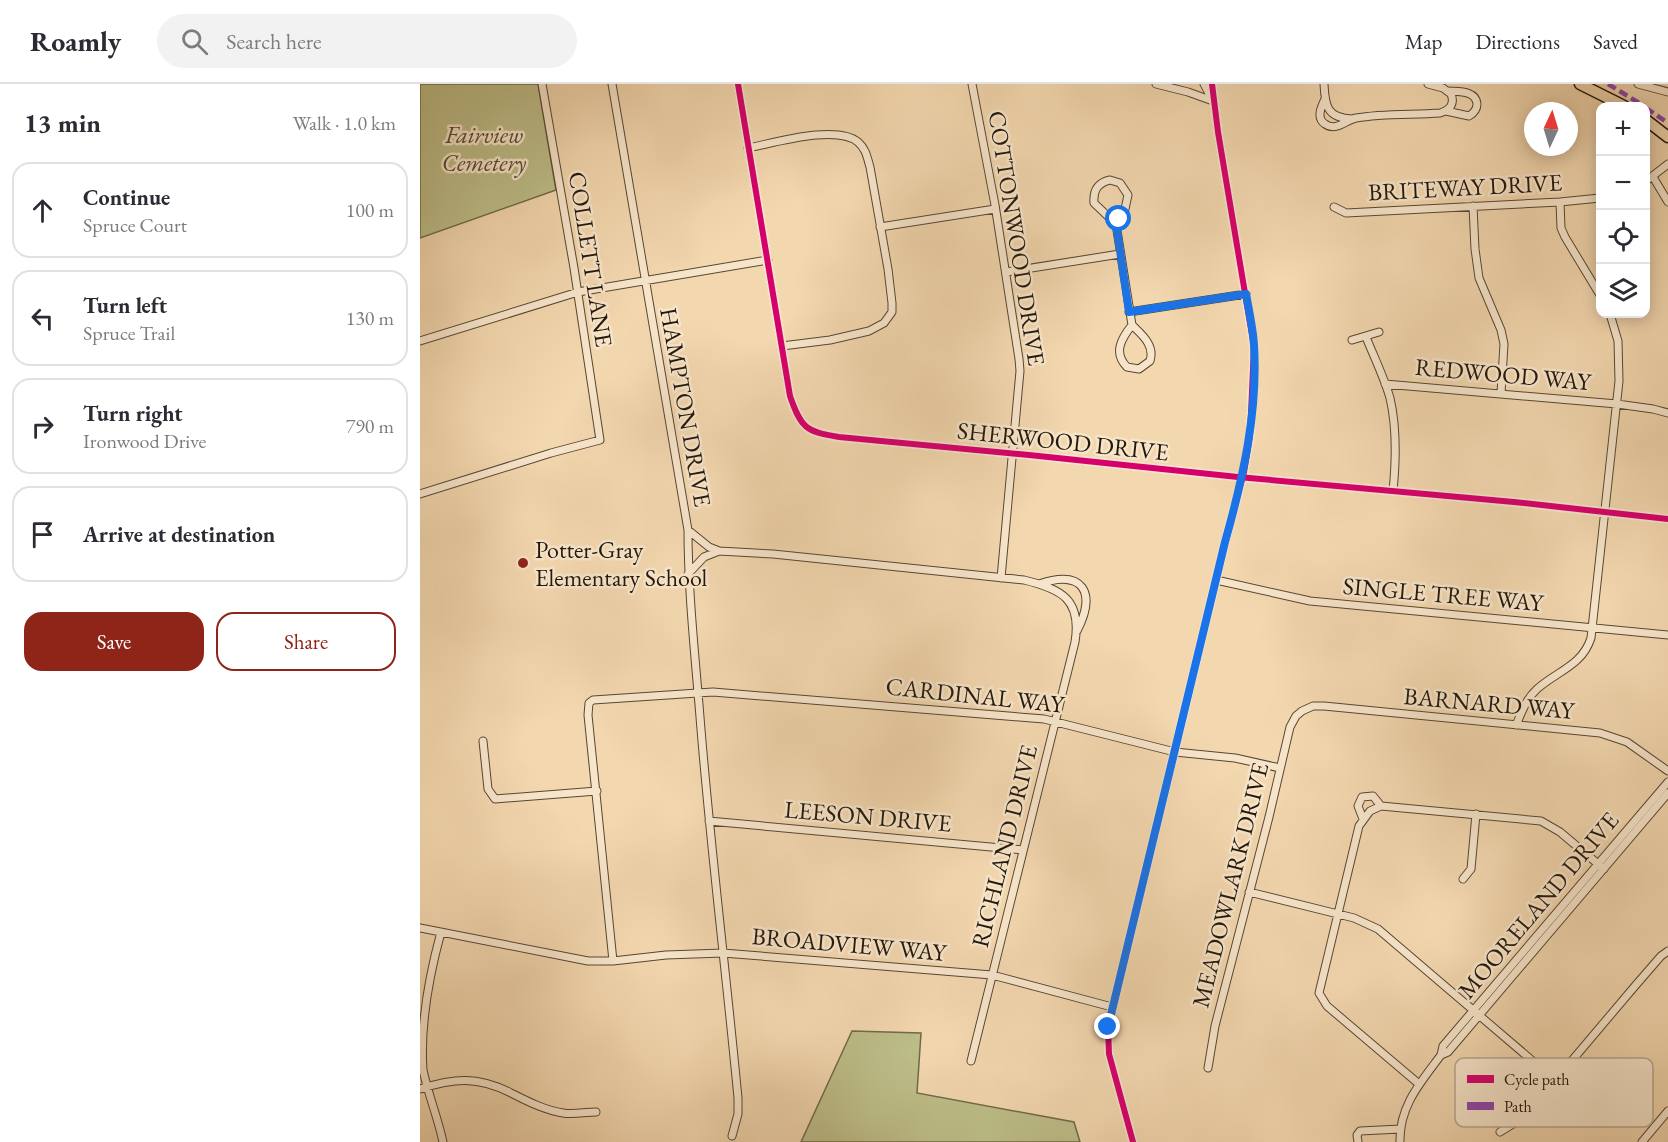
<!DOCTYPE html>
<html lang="en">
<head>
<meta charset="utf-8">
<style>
  :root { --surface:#fff; --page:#f2f2f3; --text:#2b2b33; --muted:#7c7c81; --line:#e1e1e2; --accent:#8f2418 }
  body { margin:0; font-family:"EB Garamond",serif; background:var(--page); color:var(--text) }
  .controls { position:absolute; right:18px; top:18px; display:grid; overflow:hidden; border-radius:12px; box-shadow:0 3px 15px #0003 }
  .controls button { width:54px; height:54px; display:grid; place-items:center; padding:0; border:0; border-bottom:2px solid var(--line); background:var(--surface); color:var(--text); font:30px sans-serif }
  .compass { position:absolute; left:1104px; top:18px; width:54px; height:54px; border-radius:50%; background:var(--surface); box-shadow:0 3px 15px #0003; rotate:4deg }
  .stop { position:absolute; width:18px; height:18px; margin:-14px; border:4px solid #1a73e8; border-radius:50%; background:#fff }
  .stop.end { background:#1a73e8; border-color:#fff; box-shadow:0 2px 6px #0008 }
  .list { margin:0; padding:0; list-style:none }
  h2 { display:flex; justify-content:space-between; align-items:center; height:78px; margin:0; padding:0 24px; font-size:26px }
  h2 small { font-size:20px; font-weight:400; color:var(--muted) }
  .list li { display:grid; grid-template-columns:39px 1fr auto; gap:18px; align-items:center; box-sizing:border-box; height:96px; margin:0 12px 12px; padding:0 12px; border:2px solid var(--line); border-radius:18px }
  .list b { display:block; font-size:22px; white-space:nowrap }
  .list p { margin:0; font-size:20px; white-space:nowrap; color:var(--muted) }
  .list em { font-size:20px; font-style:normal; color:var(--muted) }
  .actions { display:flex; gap:12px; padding:18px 24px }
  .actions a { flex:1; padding:14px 0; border:2px solid var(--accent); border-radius:18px; text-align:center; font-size:21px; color:var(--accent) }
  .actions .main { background:var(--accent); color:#fff }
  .icon { flex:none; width:33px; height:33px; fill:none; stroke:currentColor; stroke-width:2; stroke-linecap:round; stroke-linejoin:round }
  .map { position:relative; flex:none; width:1248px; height:1058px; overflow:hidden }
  header { display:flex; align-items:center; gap:36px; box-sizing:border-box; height:84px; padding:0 30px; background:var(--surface); border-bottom:2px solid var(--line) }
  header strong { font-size:28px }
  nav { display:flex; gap:33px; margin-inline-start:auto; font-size:21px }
  .search { width:420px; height:54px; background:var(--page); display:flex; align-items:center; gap:15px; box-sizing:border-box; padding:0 21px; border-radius:33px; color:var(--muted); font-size:22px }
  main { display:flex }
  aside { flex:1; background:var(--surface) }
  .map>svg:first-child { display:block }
  .green { fill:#bdbe89; stroke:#706a49; stroke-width:1.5 }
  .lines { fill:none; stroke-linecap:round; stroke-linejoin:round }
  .minor-casing { stroke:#574732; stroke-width:9 }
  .primary-casing { stroke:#231709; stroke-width:13 }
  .minor { stroke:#f7e5cb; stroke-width:7 }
  .primary { stroke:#f3d7af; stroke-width:10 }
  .quiet { stroke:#8e44ad; stroke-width:4.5; stroke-dasharray:9 4.5; stroke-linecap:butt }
  .cycleway-casing { stroke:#f7e5cb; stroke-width:10 }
  .cycleway { stroke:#d6006c; stroke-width:6 }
  .route { stroke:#1a73e8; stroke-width:8 }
  .poi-dot { fill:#8f2418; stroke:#f7e5cb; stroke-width:2 }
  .labels { text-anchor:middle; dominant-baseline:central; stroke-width:5; stroke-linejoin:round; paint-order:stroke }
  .park-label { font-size:24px; font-style:italic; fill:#51492f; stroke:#f7e5cb }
  .street-label { font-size:24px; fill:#231709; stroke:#f7e5cb }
  .poi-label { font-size:24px; fill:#231709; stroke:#f7e5cb; text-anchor:start }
  .key { fill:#f7e5cb; stroke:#b7a791; stroke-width:1.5 }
  .key-label { font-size:16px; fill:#231709 }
</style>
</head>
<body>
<header>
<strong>Roamly</strong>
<div class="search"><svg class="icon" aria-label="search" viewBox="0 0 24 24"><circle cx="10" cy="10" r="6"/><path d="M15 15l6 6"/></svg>Search here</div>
<nav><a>Map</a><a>Directions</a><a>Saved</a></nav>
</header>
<main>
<aside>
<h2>13 min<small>Walk · 1.0 km</small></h2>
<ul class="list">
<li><svg class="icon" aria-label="ahead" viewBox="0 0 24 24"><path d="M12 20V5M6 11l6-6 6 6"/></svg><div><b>Continue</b><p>Spruce Court</p></div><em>100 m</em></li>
<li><svg class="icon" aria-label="left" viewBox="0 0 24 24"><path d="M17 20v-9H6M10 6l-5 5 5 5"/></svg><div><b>Turn left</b><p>Spruce Trail</p></div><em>130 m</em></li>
<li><svg class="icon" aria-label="right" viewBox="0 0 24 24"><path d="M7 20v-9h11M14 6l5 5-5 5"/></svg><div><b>Turn right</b><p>Ironwood Drive</p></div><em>790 m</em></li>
<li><svg class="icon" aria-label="arrive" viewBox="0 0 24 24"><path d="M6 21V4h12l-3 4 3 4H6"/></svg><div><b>Arrive at destination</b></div></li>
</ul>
<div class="actions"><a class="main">Save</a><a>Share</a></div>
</aside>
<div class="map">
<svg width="1248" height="1058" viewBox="0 0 1248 1058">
  <rect width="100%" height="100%" fill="#f3d7af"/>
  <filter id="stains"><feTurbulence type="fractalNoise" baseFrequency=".00333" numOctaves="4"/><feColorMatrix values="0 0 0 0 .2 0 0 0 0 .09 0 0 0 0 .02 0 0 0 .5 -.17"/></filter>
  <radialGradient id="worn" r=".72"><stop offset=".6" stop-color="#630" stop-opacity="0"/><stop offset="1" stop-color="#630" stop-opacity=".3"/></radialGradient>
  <!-- green -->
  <path class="green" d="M0,0H118L136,106L0,154Z
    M432,947L501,949L497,1009L654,1038L660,1058H381Z"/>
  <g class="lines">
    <!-- minor casing -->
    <g class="minor-casing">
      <path id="minor" d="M192,0L268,446C268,508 275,570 280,633C290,760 306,887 318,1014V1030L312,1052
        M318,0L370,312C381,344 386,348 419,353L609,371L818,393L1094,418L1248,435
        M552,0L575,121L599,275L600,287L581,494
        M736,0L768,8L793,17
        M784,0L793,17
        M904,0C905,22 907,34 932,35
        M1218,0L1248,8
        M905,15C901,23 896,34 905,40C916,48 926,36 936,34C963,29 993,31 1020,29C1030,26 1035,20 1031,10L1023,4L1008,0
        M1026,27L1049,32C1054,29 1057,26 1057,20C1056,6 1038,8 1028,7
        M328,64C354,59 417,40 438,58C446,65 447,73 450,83L468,185L472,219V228L464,239L449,247L410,256L362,262
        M1233,93L1248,118
        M690,96L700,99L708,111L705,125L696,140L674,119C673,107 677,99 690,96Z
        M1226,97L1248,80
        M1140,118L1141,144L1145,153L1180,211
        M1053,122L1055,165L1059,194L1081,246L1084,260L1081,309
        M914,123L926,129L1140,118L1180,114
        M696,140L712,241
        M460,143L575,125
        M586,188L700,170
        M709,228L826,210
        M712,241C722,251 735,261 730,277L719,285L707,283C693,269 701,255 712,241Z
        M946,253C954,273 964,293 970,314C977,344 976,377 973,407
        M932,256L959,248
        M0,257L158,208L348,176
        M965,300L1197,320L1233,325L1248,329
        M0,410L131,369L180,356L154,184L122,0
        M268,446L289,463L299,467L353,470L604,496C641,505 662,515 655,558L551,977
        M268,490L284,473L299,467
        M796,496L890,517L1248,551
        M619,500C663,485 677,508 657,547
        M1096,641C1102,628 1106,615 1117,605C1137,587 1162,582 1171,554L1199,297L1198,257L1190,230
        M63,657L68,705L75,715L177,707
        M943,735L938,722L942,713L953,712L961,722
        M289,737L603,766
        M1043,795L1051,785L1056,730
        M829,808L934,834L958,845L1135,996
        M0,844L168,877H193L246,871L303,869L572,891L692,923
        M21,848C9,892 0,941 3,986C8,1010 18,1034 23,1058
        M193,877L168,631L169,619L173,616L293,608L624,635L755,668L815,674L860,684
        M1021,971L1028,968L1248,709
        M788,984L795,942L849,733L870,643L876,632L882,627L893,622H904L1180,649L1207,658L1248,687
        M999,1000L907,922L899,909L939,742L950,727L961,722L1121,737L1140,748L1184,785
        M0,1005C34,994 58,992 91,1009C107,1017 124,1026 143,1029C153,1031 165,1028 176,1028
        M1080,1048L1101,1035L1116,1019L1215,902L1241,872L1248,867
        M713,1058L689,970L688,943L805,458L824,388L830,352L834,263L798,48L792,0
        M938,1058L937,1051L940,1047L981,1045
        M980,1058C979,1022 1001,998 1021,971L1023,962L1248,698
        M1222,1058L1248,1027"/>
    </g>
    <!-- primary casing -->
    <g class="primary-casing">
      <path id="primary" d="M1160,0L1204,22
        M1226,36L1248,53"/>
    </g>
    <!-- minor -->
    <use href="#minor" class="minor"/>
    <!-- primary -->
    <use href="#primary" class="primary"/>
    <!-- quiet -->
    <path class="quiet" d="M1188,0L1224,22
      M1226,24L1248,39"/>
    <!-- cycleway casing -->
    <g class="cycleway-casing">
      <path id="cycleway" d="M318,0L370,312C381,344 386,348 419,353L609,371L818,393L1094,418L1248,435
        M713,1058L689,970L688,943L805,458L824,388L830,352L834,263L798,48L792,0"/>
    </g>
    <!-- cycleway -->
    <use href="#cycleway" class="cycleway"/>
  </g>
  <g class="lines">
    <!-- route -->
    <path class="route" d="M688,943L805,458C823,394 838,329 834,261C833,244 829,227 826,210L709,228L697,146L696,140L699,135"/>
  </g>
  <!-- markers -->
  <circle class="poi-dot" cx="103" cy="479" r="6"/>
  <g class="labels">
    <!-- park labels -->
    <g class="park-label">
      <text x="64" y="50">Fairview<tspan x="64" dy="28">Cemetery</tspan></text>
    </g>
    <!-- street labels -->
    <g class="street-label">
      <text transform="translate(1045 103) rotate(-3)">BRITEWAY DRIVE</text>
      <text transform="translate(597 154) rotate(81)">COTTONWOOD DRIVE</text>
      <text transform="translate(171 175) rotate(81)">COLLETT LANE</text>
      <text transform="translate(1083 290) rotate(5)">REDWOOD WAY</text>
      <text transform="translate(266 323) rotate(80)">HAMPTON DRIVE</text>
      <text transform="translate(643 357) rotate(6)">SHERWOOD DRIVE</text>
      <text transform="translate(1023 510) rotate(5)">SINGLE TREE WAY</text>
      <text transform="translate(555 611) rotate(6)">CARDINAL WAY</text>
      <text transform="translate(1069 619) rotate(5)">BARNARD WAY</text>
      <text transform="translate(448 732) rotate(5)">LEESON DRIVE</text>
      <text transform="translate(584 762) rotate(-76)">RICHLAND DRIVE</text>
      <text transform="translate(810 801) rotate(-76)">MEADOWLARK DRIVE</text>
      <text transform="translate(1118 821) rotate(-50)">MOORELAND DRIVE</text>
      <text transform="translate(429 860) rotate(5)">BROADVIEW WAY</text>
    </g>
    <!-- poi labels -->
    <g class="poi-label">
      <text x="115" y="465">Potter-Gray<tspan x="115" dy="28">Elementary School</tspan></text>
    </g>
  </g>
  <!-- legend -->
  <rect x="1035" y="974" width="198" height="69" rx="9" class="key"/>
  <rect x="1047" y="991" width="27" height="8" fill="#d6006c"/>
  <rect x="1047" y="1018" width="27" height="8" fill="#8e44ad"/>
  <g class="key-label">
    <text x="1084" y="1001">Cycle path</text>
    <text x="1084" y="1028">Path</text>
  </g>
  <rect width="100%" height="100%" filter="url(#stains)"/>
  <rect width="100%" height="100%" fill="url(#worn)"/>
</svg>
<div class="controls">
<button>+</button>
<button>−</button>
<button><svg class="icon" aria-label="locate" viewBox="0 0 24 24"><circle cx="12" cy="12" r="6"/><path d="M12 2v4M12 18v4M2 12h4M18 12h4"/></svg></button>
<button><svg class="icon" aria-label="layers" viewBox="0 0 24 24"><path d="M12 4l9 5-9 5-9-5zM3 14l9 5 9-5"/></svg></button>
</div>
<svg class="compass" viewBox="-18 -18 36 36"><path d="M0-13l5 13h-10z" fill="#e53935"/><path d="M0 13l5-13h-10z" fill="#7c7c81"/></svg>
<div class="stop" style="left:699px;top:135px"></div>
<div class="stop end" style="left:688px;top:943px"></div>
</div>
</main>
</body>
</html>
